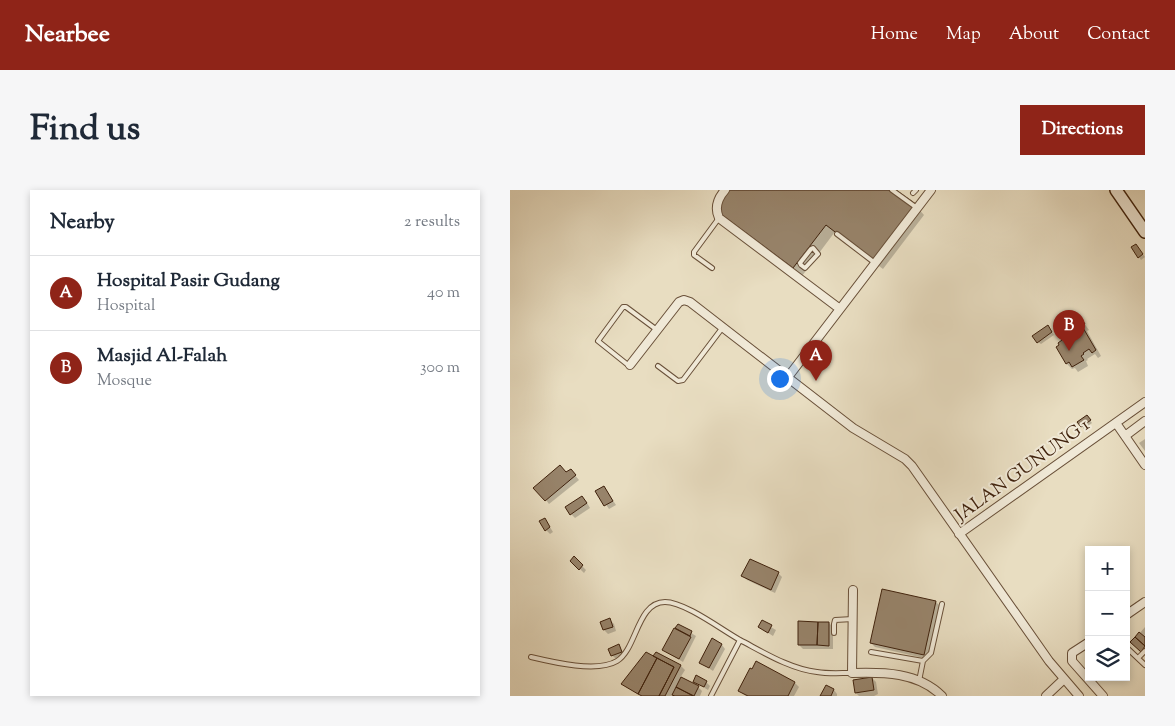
<!DOCTYPE html>
<html lang="en">
<head>
<meta charset="utf-8">
<style>
  :root { --surface:#fff; --page:#f6f6f7; --text:#1f2937; --muted:#747a83; --line:#e0e1e3; --accent:#8f2418 }
  body { margin:0; font-family:"Sorts Mill Goudy",serif; background:var(--page); color:var(--text) }
  .controls { position:absolute; right:15px; bottom:15px; display:grid; overflow:hidden; border-radius:0px; box-shadow:0 2px 8px #0003 }
  .controls button { width:45px; height:45px; display:grid; place-items:center; padding:0; border:0; border-bottom:1px solid var(--line); background:var(--surface); color:var(--text); font:25px sans-serif }
  .you { position:absolute; left:269px; top:188px; width:18px; height:18px; margin:-12px; border:4px solid #fff; border-radius:50%; background:#1a73e8; box-shadow:0 0 0 8px #1a73e833 }
  .badge { display:grid; place-items:center; width:32px; height:32px; border-radius:50%; background:var(--accent); color:#fff; font-size:16px; font-weight:700 }
  .pin { position:absolute; translate:-50% -41px; filter:drop-shadow(0 1px 2px #0008) }
  .pin::after { content:''; position:absolute; top:26px; width:18px; height:15px; background:inherit; clip-path:polygon(0 0,100% 0,50% 100%) }
  .list { margin:0; padding:0; list-style:none }
  h2 { display:flex; justify-content:space-between; align-items:center; height:65px; margin:0; padding:0 20px; font-size:21px }
  h2 small { font-size:16px; font-weight:400; color:var(--muted) }
  .list li { display:grid; grid-template-columns:32px 1fr auto; gap:15px; align-items:center; box-sizing:border-box; height:75px; padding:0 20px; border-top:1px solid var(--line) }
  .list b { display:block; font-size:19px; white-space:nowrap }
  .list p { margin:0; font-size:16px; white-space:nowrap; color:var(--muted) }
  .list em { font-size:16px; font-style:normal; color:var(--muted) }
  .icon { flex:none; width:28px; height:28px; fill:none; stroke:currentColor; stroke-width:2; stroke-linecap:round; stroke-linejoin:round }
  .map { position:relative; flex:none; width:635px; height:506px; overflow:hidden; border-radius:0px }
  header { display:flex; align-items:center; gap:30px; box-sizing:border-box; height:70px; padding:0 25px; background:var(--accent); color:#fff }
  header strong { font-size:24px }
  nav { display:flex; gap:28px; margin-inline-start:auto; font-size:18px }
  .intro { display:flex; align-items:center; justify-content:space-between; box-sizing:border-box; height:120px; padding:0 30px }
  h1 { margin:0; font-size:35px }
  .button { padding:12px 22px; border-radius:0px; background:var(--accent); color:#fff; font-size:18px; font-weight:700 }
  main { display:flex; gap:30px; padding:0 30px }
  aside { flex:1; background:var(--surface); border-radius:0px; box-shadow:0 2px 8px #0003 }
  .map>svg:first-child { display:block }
  .shadow { fill:#0003 }
  .building { fill:#97836a; stroke:#3f210c }
  .lines { fill:none; stroke-linecap:round; stroke-linejoin:round }
  .lane-casing { stroke:#695039; stroke-width:6 }
  .street-casing { stroke:#695039; stroke-width:10 }
  .secondary-casing { stroke:#3f210c; stroke-width:14 }
  .lane { stroke:#f0e9d7; stroke-width:4 }
  .street { stroke:#f0e9d7; stroke-width:8 }
  .secondary { stroke:#f0e9d7; stroke-width:11 }
  .labels { text-anchor:middle; dominant-baseline:central; stroke-width:4; stroke-linejoin:round; paint-order:stroke }
  .street-label { font-size:18px; fill:#3f210c; stroke:#f0e9d7 }
</style>
</head>
<body>
<header>
<strong>Nearbee</strong>
<nav><a>Home</a><a>Map</a><a>About</a><a>Contact</a></nav>
</header>
<div class="intro"><h1>Find us</h1><a class="button">Directions</a></div>
<main>
<aside>
<h2>Nearby<small>2 results</small></h2>
<ul class="list">
<li><span class="badge">A</span><div><b>Hospital Pasir Gudang</b><p>Hospital</p></div><em>40 m</em></li>
<li><span class="badge">B</span><div><b>Masjid Al-Falah</b><p>Mosque</p></div><em>300 m</em></li>
</ul>
</aside>
<div class="map">
<svg width="635" height="506" viewBox="0 0 635 506">
  <rect width="100%" height="100%" fill="#e8ddc1"/>
  <filter id="stains"><feTurbulence type="fractalNoise" baseFrequency=".004" numOctaves="4"/><feColorMatrix values="0 0 0 0 .2 0 0 0 0 .09 0 0 0 0 .02 0 0 0 .5 -.17"/></filter>
  <radialGradient id="worn" r=".72"><stop offset=".6" stop-color="#630" stop-opacity="0"/><stop offset="1" stop-color="#630" stop-opacity=".3"/></radialGradient>
  <!-- shadow -->
  <path class="shadow" d="M220,0L406,16L414,25L373,79L324,43L292,86L214,27L206,19Z
    M628,58L635,67L631,70L629,67Z
    M568,125L579,140L577,141L591,166L588,168L585,164L577,169L578,170L576,171L578,176L568,182L565,178L562,179L557,174L548,158L554,151L556,136Z
    M540,139L544,145L531,154L528,152Z
    M579,229L582,233L574,239L569,232Z
    M635,249V261L629,253Z
    M56,284H64L69,290L39,314L36,310Z
    M94,297L106,315L99,319L87,301Z
    M76,311L80,318L65,328L61,324Z
    M35,329L43,342L40,344L36,340Z
    M64,368L76,380L74,383L62,371Z
    M268,383L272,387L265,403L237,390L233,386Z
    M426,412L430,416L418,469L365,457L361,453Z
    M100,430L104,434L106,441L98,444L94,440Z
    M252,432L266,440L263,446L249,437Z
    M319,433L323,437V459H293L289,455Z
    M168,435L186,446L173,472L153,460Z
    M635,437V463L622,452Z
    M212,455L215,459L203,481L191,473Z
    M109,456L115,466L106,469L102,465Z
    M146,463L171,476L175,480L170,488L188,497L192,501L190,506H131L112,494L144,468Z
    M247,473L285,493L289,497L284,506H236L233,504L229,500Z
    M362,488L366,492L368,504L364,506H349L346,503L344,491Z
    M185,492H196L200,496L198,500Z
    M316,497L324,500L327,504V506H311Z"/>
  <!-- building -->
  <path class="building" d="M219,0H386L407,15L364,72L316,35L283,78L204,19Z
    M626,54L633,64L628,68L621,57Z
    M568,124L575,134L572,136L586,160L582,163L579,159L573,163L574,164L571,166L574,170L562,177L559,172L556,174L546,157L549,155L548,153L552,150L546,140L554,136L553,133Z
    M538,135L542,142L527,153L522,146Z
    M577,225L581,230L571,237L567,232Z
    M50,275L56,282L61,279L66,285L35,311L23,298Z
    M94,296L103,311L94,316L85,301Z
    M72,306L77,313L60,325L55,317Z
    M35,328L40,337L35,341L29,331Z
    M64,366L73,375L69,380L60,371Z
    M240,369L269,382L261,400L231,386Z
    M372,399L426,411L414,465L360,453Z
    M100,428L103,437L93,440L90,432Z
    M252,430L262,435L258,443L248,437Z
    M288,431L308,432L307,455H288Z
    M308,432H319V456L307,455Z
    M168,434L182,441L180,446L165,438Z
    M164,438L181,447L169,469L152,460Z
    M629,442L635,447V456L625,447Z
    M625,447L635,456L631,462L620,452Z
    M202,448L212,454L199,478L189,473Z
    M109,454L112,462L101,466L98,459Z
    M136,462L147,468L128,504L111,494Z
    M146,462L171,475L155,506H149L164,477L143,466Z
    M147,468L164,477L149,506H132L128,504Z
    M246,471L285,492L278,506H238L228,501L240,478L242,479Z
    M186,485L197,491L194,497L183,492Z
    M171,487L189,496L184,506L166,497Z
    M362,487L364,500L345,503L343,490Z
    M316,495L324,499L321,506H310Z
    M166,497L183,506H165L162,505Z"/>
  <g class="lines">
    <!-- lane casing -->
    <g class="lane-casing">
      <path id="lane" d="M382,0L407,18
        M403,3L406,0
        M327,44L365,73
        M303,58L308,64L295,78L291,75L290,73L301,59Z
        M202,78L184,65V62L209,28
        M120,175H118L88,151L113,117H116L147,140
        M148,176L168,191L173,190L213,137
        M324,443V434L325,430L343,429
        M616,457L635,475
        M361,462L413,471
        M21,467C42,472 87,483 107,471C127,459 127,412 155,412C175,412 212,440 230,450C253,462 280,479 307,482C318,484 330,483 341,483
        M628,468L635,461
        M409,491L413,471L421,463L432,414
        M201,506L230,450"/>
    </g>
    <!-- street casing -->
    <g class="street-casing">
      <path id="street" d="M215,0C208,8 204,17 209,28L330,119
        M120,175L169,112L174,110L180,112L343,238L395,269L402,276L539,471L569,506
        M278,187L421,0
        M606,233L635,275
        M615,246L635,231
        M449,344L635,212
        M343,400L342,483C373,482 408,482 432,506
        M616,425L635,412
        M579,452L562,463V471L593,506
        M536,506L554,489"/>
    </g>
    <!-- secondary casing -->
    <g class="secondary-casing">
      <path id="secondary" d="M606,0L635,42"/>
    </g>
    <!-- lane -->
    <use href="#lane" class="lane"/>
    <!-- street -->
    <use href="#street" class="street"/>
    <!-- secondary -->
    <use href="#secondary" class="secondary"/>
  </g>
  <g class="labels">
    <!-- street labels -->
    <g class="street-label">
      <text transform="translate(513 281) rotate(-36)">JALAN GUNUNG 1</text>
    </g>
  </g>
  <rect width="100%" height="100%" filter="url(#stains)"/>
  <rect width="100%" height="100%" fill="url(#worn)"/>
</svg>
<div class="controls">
<button>+</button>
<button>−</button>
<button><svg class="icon" aria-label="layers" viewBox="0 0 24 24"><path d="M12 4l9 5-9 5-9-5zM3 14l9 5 9-5"/></svg></button>
</div>
<div class="you"></div>
<div class="pin badge" style="left:306px;top:191px">A</div>
<div class="pin badge" style="left:559px;top:161px">B</div>
</div>
</main>
</body>
</html>
